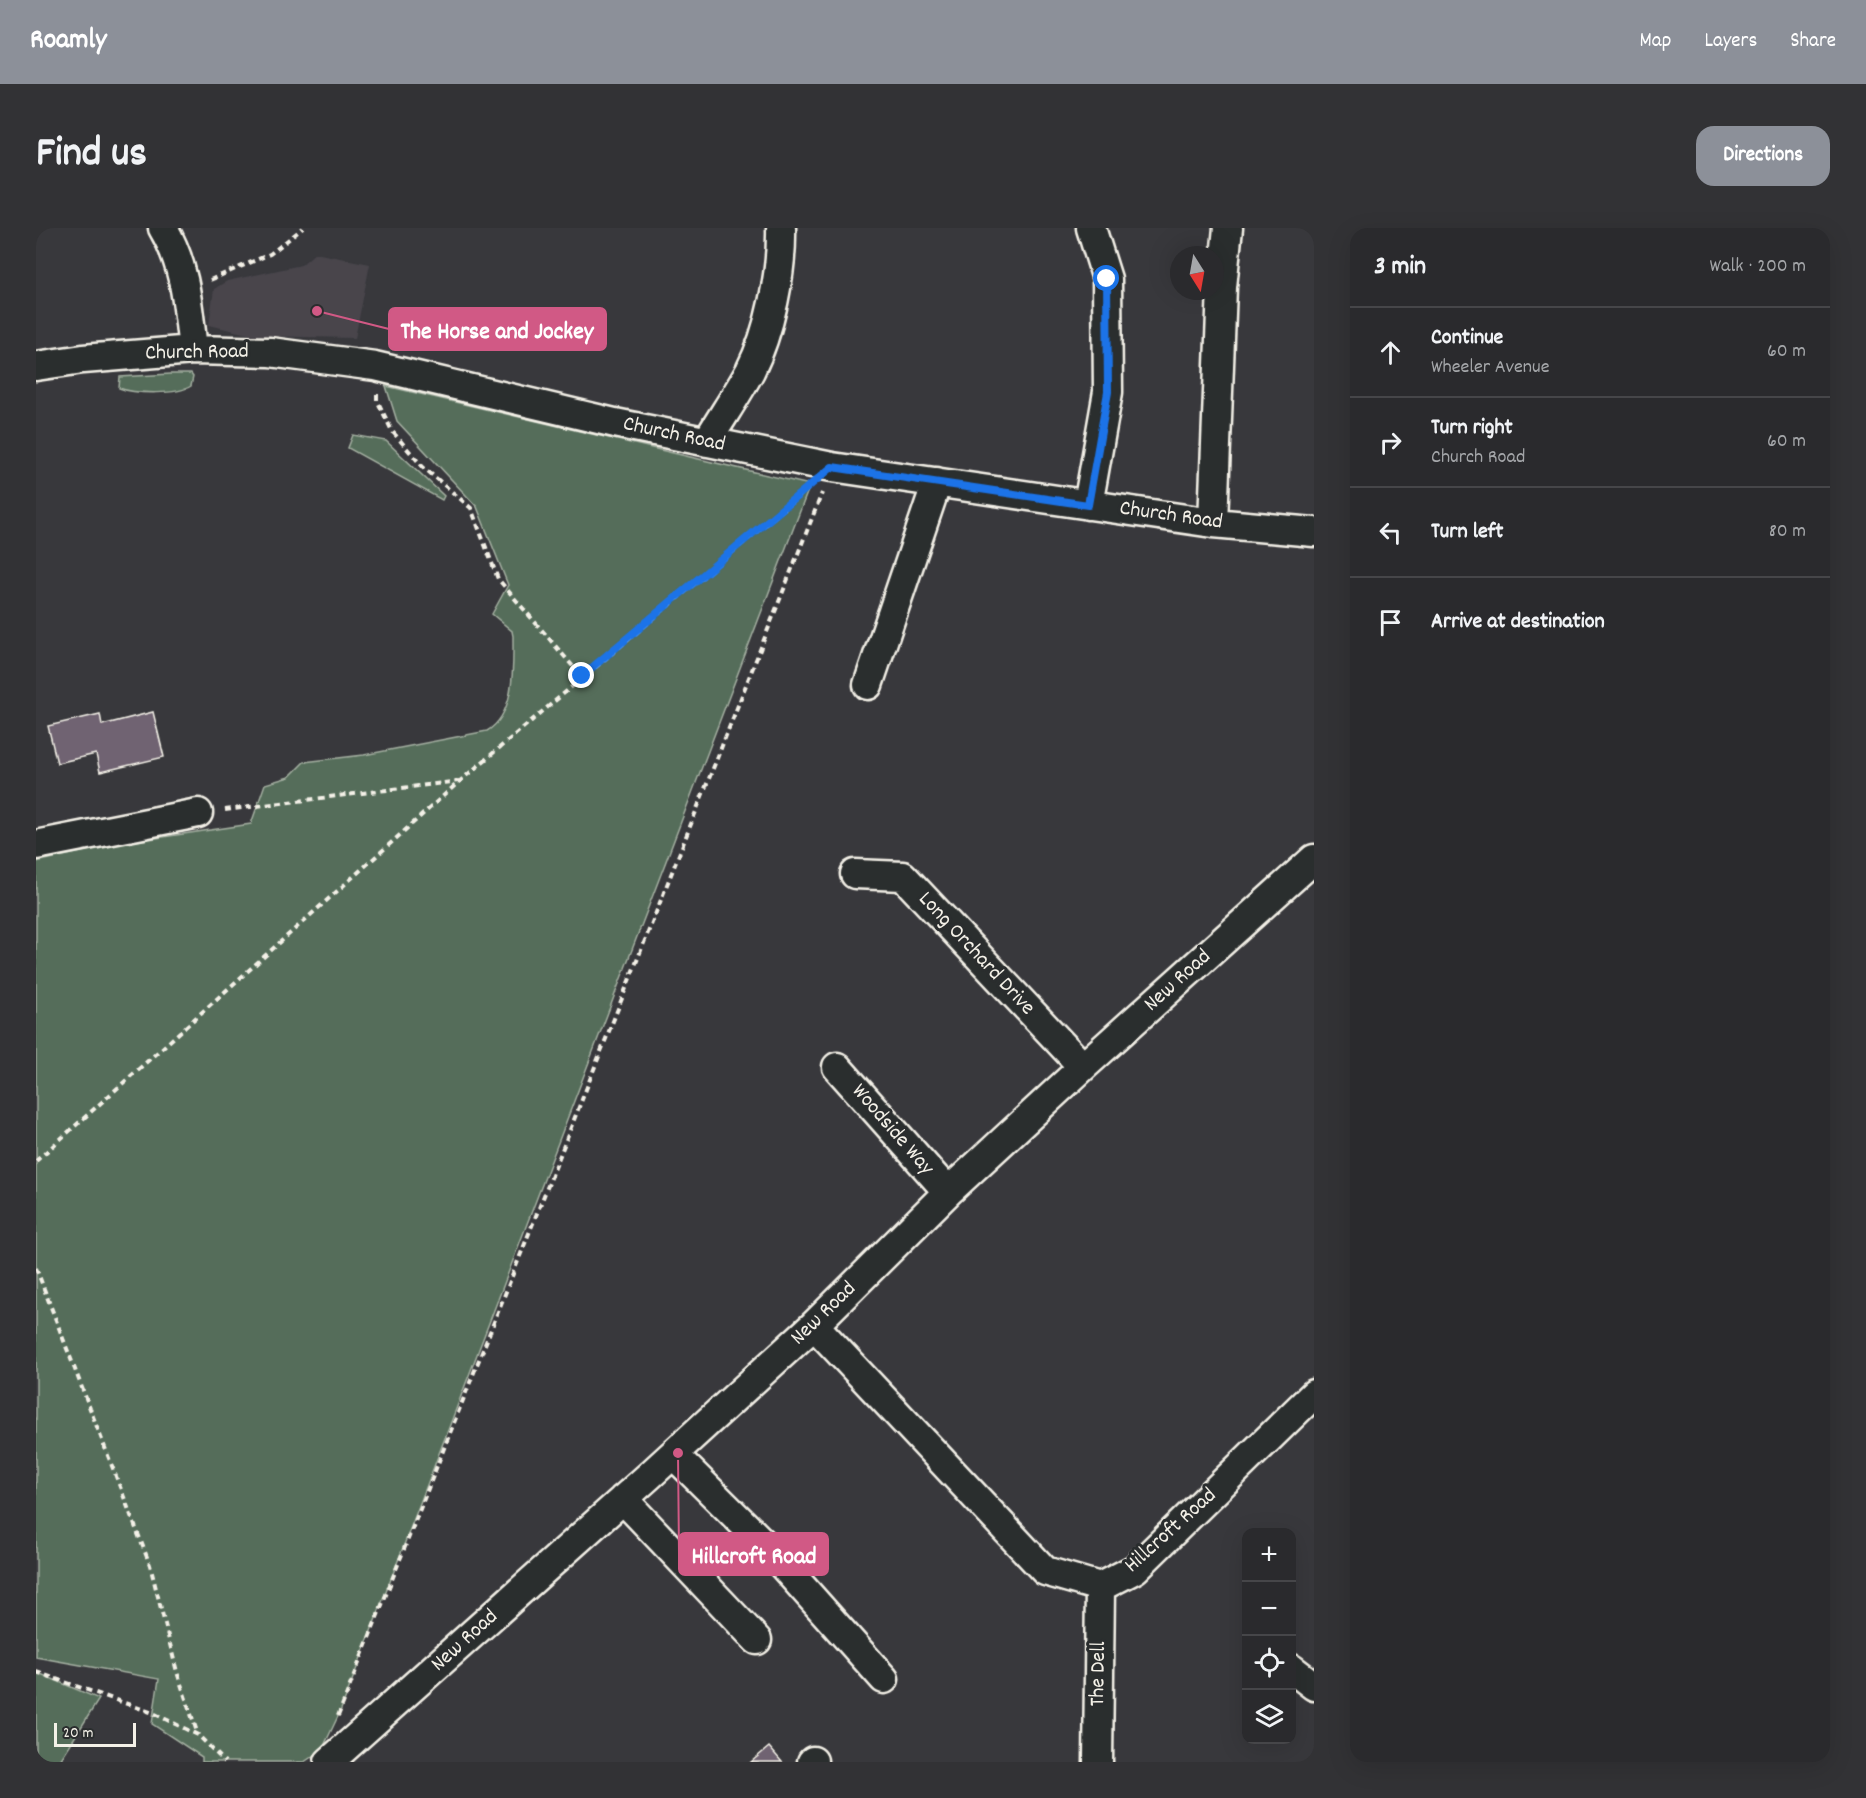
<!DOCTYPE html>
<html lang="en">
<head>
<meta charset="utf-8">
<style>
  :root { --surface:#2a2a2d; --page:#323235; --text:#f1f3f6; --muted:#a5a7aa; --line:#464649; --accent:#8c9099 }
  body { margin:0; font-family:Dekko,sans-serif; background:var(--page); color:var(--text) }
  .controls { position:absolute; right:18px; bottom:18px; display:grid; overflow:hidden; border-radius:12px; box-shadow:0 6px 24px #0002 }
  .controls button { width:54px; height:54px; display:grid; place-items:center; padding:0; border:0; border-bottom:2px solid var(--line); background:var(--surface); color:var(--text); font:30px sans-serif }
  .compass { position:absolute; left:1134px; top:18px; width:54px; height:54px; border-radius:50%; background:var(--surface); box-shadow:0 6px 24px #0002; rotate:169deg }
  .scale { position:absolute; left:18px; bottom:15px; width:82px; box-sizing:border-box; padding-left:6px; border:3px solid #f4f1e8; border-top:0; font-size:16px; line-height:21px; white-space:nowrap; color:#f4f1e8; -webkit-text-stroke:4px #2a2d2e; paint-order:stroke }
  .stop { position:absolute; width:18px; height:18px; margin:-14px; border:4px solid #1a73e8; border-radius:50%; background:#fff }
  .stop.end { background:#1a73e8; border-color:#fff; box-shadow:0 2px 6px #0008 }
  .list { margin:0; padding:0; list-style:none }
  h2 { display:flex; justify-content:space-between; align-items:center; height:78px; margin:0; padding:0 24px; font-size:26px }
  h2 small { font-size:20px; font-weight:400; color:var(--muted) }
  .list li { display:grid; grid-template-columns:39px 1fr auto; gap:18px; align-items:center; box-sizing:border-box; height:90px; padding:0 24px; border-top:2px solid var(--line) }
  .list b { display:block; font-size:22px; white-space:nowrap }
  .list p { margin:0; font-size:20px; white-space:nowrap; color:var(--muted) }
  .list em { font-size:20px; font-style:normal; color:var(--muted) }
  .icon { flex:none; width:33px; height:33px; fill:none; stroke:currentColor; stroke-width:2; stroke-linecap:round; stroke-linejoin:round }
  .map { position:relative; flex:none; width:1278px; height:1534px; overflow:hidden; border-radius:18px }
  header { display:flex; align-items:center; gap:36px; box-sizing:border-box; height:84px; padding:0 30px; background:var(--accent); color:#fff }
  header strong { font-size:28px }
  nav { display:flex; gap:33px; margin-inline-start:auto; font-size:21px }
  .intro { display:flex; align-items:center; justify-content:space-between; box-sizing:border-box; height:144px; padding:0 36px }
  h1 { margin:0; font-size:42px }
  .button { padding:15px 27px; border-radius:18px; background:var(--accent); color:#fff; font-size:21px; font-weight:700 }
  main { display:flex; gap:36px; padding:0 36px }
  aside { flex:1; background:var(--surface); border-radius:18px; box-shadow:0 6px 24px #0002 }
  .map>svg:first-child { display:block }
  .built { fill:#48454c }
  .green { fill:#546d5a; stroke:#a4afa1; stroke-width:1.5 }
  .building { fill:#6f6372; stroke:#f4f1e8; stroke-width:1.5 }
  .lines { fill:none; stroke-linecap:round; stroke-linejoin:round }
  .minor-casing { stroke:#f4f1e8; stroke-width:33 }
  .path { stroke:#f4f1e8; stroke-width:4; stroke-dasharray:6 4.5; stroke-linecap:butt }
  .minor { stroke:#2a2d2e; stroke-width:28 }
  .route { stroke:#1a73e8; stroke-width:8 }
  .labels { text-anchor:middle; dominant-baseline:central; stroke-width:6; stroke-linejoin:round; paint-order:stroke }
  .street-label { font-size:22px; fill:#f4f1e8; stroke:#2a2d2e }
  .leader { fill:none; stroke:#d15985; stroke-width:2 }
  .callout-dot { fill:#d15985; stroke:#2a2d2e; stroke-width:2 }
  .callout { fill:#d15985; stroke:#d15985; stroke-width:2 }
  .callout-label { font-size:24px; text-anchor:middle; font-weight:bold; fill:#fff }
</style>
</head>
<body>
<header>
<strong>Roamly</strong>
<nav><a>Map</a><a>Layers</a><a>Share</a></nav>
</header>
<div class="intro"><h1>Find us</h1><a class="button">Directions</a></div>
<main>
<div class="map">
<svg width="1278" height="1534" viewBox="0 0 1278 1534">
  <rect width="100%" height="100%" fill="#38383c"/>
  <filter id="ink" filterUnits="userSpaceOnUse"><feTurbulence type="fractalNoise" baseFrequency=".0167" numOctaves="2"/><feDisplacementMap in="SourceGraphic" scale="12" xChannelSelector="R" yChannelSelector="G"/><feConvolveMatrix kernelMatrix="1 2 1 2 8 2 1 2 1" color-interpolation-filters="sRGB"/></filter>
  <g filter="url(#ink)">
    <!-- built -->
    <path class="built" d="M279,25L334,36L319,110L220,108L173,97L178,61L191,53L265,37Z"/>
    <!-- green -->
    <path class="green" d="M135,146H155L157,149L155,158C142,167 98,166 83,160L84,149Z
      M350,158L774,257L304,1484L286,1522L268,1534H166V1529L116,1496L123,1451L0,1429V634L86,615L215,596L229,556L253,549L268,534L328,527L451,503C480,486 477,437 477,408L476,403L456,386L472,357L441,279L361,193Z
      M317,207L350,213L408,268L406,272L312,220Z
      M0,1444L63,1471L23,1534H0Z"/>
    <!-- building -->
    <path class="building" d="M117,484L128,529L64,544L60,526L21,535L12,498L64,486L66,497Z
      M733,1519L746,1534H715Z"/>
    <g class="lines">
      <!-- minor casing -->
      <g class="minor-casing">
        <path id="minor" d="M127,0C150,38 152,80 157,122
          M0,138L47,131L157,122L234,124L339,138L579,195L796,239L1177,295L1278,304
          M671,214C685,190 701,167 714,143C734,104 746,44 745,0
          M1052,277L1072,164L1071,51L1055,0
          M1177,295L1186,59L1192,0
          M832,457L901,254
          M0,617L162,585
          M819,646L867,648L1047,839
          M801,839L912,964
          M778,1097L1009,1343L1064,1359L1099,1341L1278,1166
          M637,1226L726,1314L848,1451
          M587,1271L721,1412
          M1256,1441L1278,1458
          M293,1534L613,1248L778,1097L912,964L1047,839L1278,631
          M776,1534L777,1533
          M1062,1534L1064,1359"/>
      </g>
      <!-- path -->
      <path class="path" d="M174,52L234,26L267,0
        M341,166V172L356,203L387,239L435,280L462,351L546,449
        M189,582L423,553
        M0,933L424,553L768,263
        M0,1040L114,1337L141,1444L162,1507
        M0,1444L117,1485L162,1507L189,1534
        M302,1488L786,265"/>
      <!-- minor -->
      <use href="#minor" class="minor"/>
    </g>
  </g>
  <g class="lines" filter="url(#ink)">
    <!-- route -->
    <path class="route" d="M546,448L796,239L1052,277L1072,164L1071,51"/>
  </g>
  <g class="labels">
    <!-- street labels -->
    <g class="street-label">
      <text transform="translate(161 125) rotate(-1)">Church Road</text>
      <text transform="translate(638 207) rotate(12)">Church Road</text>
      <text transform="translate(1135 288) rotate(8)">Church Road</text>
      <text transform="translate(940 726) rotate(47)">Long Orchard Drive</text>
      <text transform="translate(1142 753) rotate(-42)">New Road</text>
      <text transform="translate(856 902) rotate(49)">Woodside Way</text>
      <text transform="translate(788 1086) rotate(-44)">New Road</text>
      <text transform="translate(1135 1303) rotate(-42)">Hillcroft Road</text>
      <text transform="translate(429 1413) rotate(-42)">New Road</text>
      <text transform="translate(1063 1446) rotate(-89)">The Dell</text>
    </g>
  </g>
  <!-- callouts -->
  <path class="leader" d="M281 83L353 101M642 1225L643 1326"/>
  <g class="callout-dot">
    <circle cx="281" cy="83" r="6"/>
    <circle cx="642" cy="1225" r="6"/>
  </g>
  <g class="callout">
    <rect x="353" y="80" width="217" height="42" rx="6"/>
    <rect x="643" y="1305" width="149" height="42" rx="6"/>
  </g>
  <g class="callout-label">
    <text x="461" y="110">The Horse and Jockey</text>
    <text x="718" y="1335">Hillcroft Road</text>
  </g>
</svg>
<div class="controls">
<button>+</button>
<button>−</button>
<button><svg class="icon" aria-label="locate" viewBox="0 0 24 24"><circle cx="12" cy="12" r="6"/><path d="M12 2v4M12 18v4M2 12h4M18 12h4"/></svg></button>
<button><svg class="icon" aria-label="layers" viewBox="0 0 24 24"><path d="M12 4l9 5-9 5-9-5zM3 14l9 5 9-5"/></svg></button>
</div>
<svg class="compass" viewBox="-18 -18 36 36"><path d="M0-13l5 13h-10z" fill="#e53935"/><path d="M0 13l5-13h-10z" fill="#a5a7aa"/></svg>
<div class="scale">20 m</div>
<div class="stop" style="left:1071px;top:51px"></div>
<div class="stop end" style="left:546px;top:448px"></div>
</div>
<aside>
<h2>3 min<small>Walk · 200 m</small></h2>
<ul class="list">
<li><svg class="icon" aria-label="ahead" viewBox="0 0 24 24"><path d="M12 20V5M6 11l6-6 6 6"/></svg><div><b>Continue</b><p>Wheeler Avenue</p></div><em>60 m</em></li>
<li><svg class="icon" aria-label="right" viewBox="0 0 24 24"><path d="M7 20v-9h11M14 6l5 5-5 5"/></svg><div><b>Turn right</b><p>Church Road</p></div><em>60 m</em></li>
<li><svg class="icon" aria-label="left" viewBox="0 0 24 24"><path d="M17 20v-9H6M10 6l-5 5 5 5"/></svg><div><b>Turn left</b></div><em>80 m</em></li>
<li><svg class="icon" aria-label="arrive" viewBox="0 0 24 24"><path d="M6 21V4h12l-3 4 3 4H6"/></svg><div><b>Arrive at destination</b></div></li>
</ul>
</aside>
</main>
</body>
</html>
